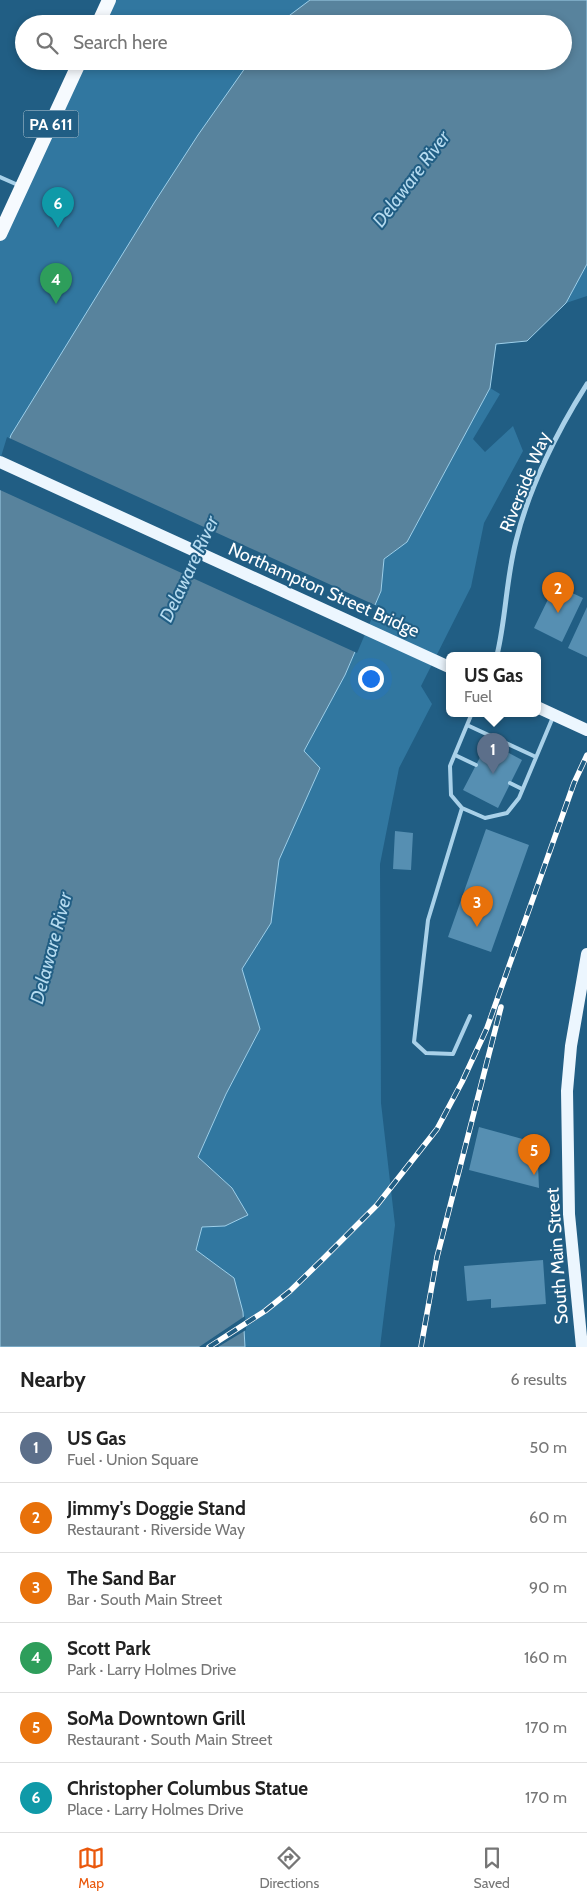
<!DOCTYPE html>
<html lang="en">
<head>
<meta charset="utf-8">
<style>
  :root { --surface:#fff; --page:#f2f2f2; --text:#222; --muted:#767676; --line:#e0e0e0; --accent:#ea580c }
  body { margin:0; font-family:Cabin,sans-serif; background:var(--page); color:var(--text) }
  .you { position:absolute; left:370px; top:678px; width:18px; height:18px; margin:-12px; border:4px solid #fff; border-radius:50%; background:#1a73e8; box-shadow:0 0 0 8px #1a73e833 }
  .badge { display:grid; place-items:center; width:32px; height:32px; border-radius:50%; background:var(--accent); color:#fff; font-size:16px; font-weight:700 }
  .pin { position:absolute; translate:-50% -41px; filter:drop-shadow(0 1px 2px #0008) }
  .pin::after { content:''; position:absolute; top:26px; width:18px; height:15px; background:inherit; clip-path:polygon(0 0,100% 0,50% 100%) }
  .popup { position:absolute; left:446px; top:652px; width:95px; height:65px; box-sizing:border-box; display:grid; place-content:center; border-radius:8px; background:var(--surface); filter:drop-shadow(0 1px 4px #0005); font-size:16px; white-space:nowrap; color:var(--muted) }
  .popup b { font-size:19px; color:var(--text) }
  .popup::after { content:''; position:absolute; left:50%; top:100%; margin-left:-10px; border:10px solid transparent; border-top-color:var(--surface) }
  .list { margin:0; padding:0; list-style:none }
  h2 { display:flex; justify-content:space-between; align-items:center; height:65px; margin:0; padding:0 20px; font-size:21px }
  h2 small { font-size:16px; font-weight:400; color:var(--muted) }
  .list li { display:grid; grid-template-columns:32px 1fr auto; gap:15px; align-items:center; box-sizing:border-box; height:70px; padding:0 20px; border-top:1px solid var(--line) }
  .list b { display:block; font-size:19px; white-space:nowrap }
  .list p { margin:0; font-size:16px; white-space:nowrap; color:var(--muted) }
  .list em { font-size:16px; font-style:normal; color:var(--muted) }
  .icon { flex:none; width:28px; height:28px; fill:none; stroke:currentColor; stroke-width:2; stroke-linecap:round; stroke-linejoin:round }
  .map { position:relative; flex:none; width:587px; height:1347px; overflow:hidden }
  .search { position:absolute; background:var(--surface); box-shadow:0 2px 8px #0003; left:15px; right:15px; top:15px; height:55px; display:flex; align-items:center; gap:12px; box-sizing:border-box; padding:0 18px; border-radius:28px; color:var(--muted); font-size:19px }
  .sheet { height:485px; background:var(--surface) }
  nav { display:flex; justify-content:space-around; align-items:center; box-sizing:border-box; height:70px; border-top:1px solid var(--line); background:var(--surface); font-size:14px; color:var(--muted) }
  nav a { display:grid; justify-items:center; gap:2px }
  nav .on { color:var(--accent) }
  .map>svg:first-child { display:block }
  .green { fill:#3177a0 }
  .water { fill:#58839d; stroke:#9dcfea }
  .pier { fill:#215e84 }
  .building { fill:#568fb2 }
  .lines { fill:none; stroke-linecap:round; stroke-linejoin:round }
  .service { stroke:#a9d1e9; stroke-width:4 }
  .minor { stroke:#a9d1e9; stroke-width:5 }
  .primary { stroke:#ecf6fe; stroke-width:12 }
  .trunk { stroke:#f6fafe; stroke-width:14 }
  .rail-casing { stroke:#fff; stroke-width:5.5 }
  .rail { stroke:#215e84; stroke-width:4; stroke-dasharray:11; stroke-linecap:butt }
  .labels { text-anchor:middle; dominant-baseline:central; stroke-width:4; stroke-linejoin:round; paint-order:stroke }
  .shield { fill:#215e84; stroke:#bccfda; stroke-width:1 }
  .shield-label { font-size:16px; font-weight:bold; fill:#fff }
  .street-label { font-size:18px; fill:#fff; stroke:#215e84 }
  .water-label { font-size:19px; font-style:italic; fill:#b5dbf0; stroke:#215e84 }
</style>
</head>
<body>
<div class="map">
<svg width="587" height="1347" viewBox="0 0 587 1347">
  <rect width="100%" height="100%" fill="#215e84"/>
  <!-- green -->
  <path class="green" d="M109,0H340L318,24H98Z
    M80,61H287L0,492V234Z
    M587,264V296L566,303Z
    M490,388L500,394L473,439L485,452L513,426L523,451L484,523L471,587L421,686L432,704L399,768L380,864L381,1103L395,1225L380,1347H245L243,1312L196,1250L202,1227L225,1226L232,1188L198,1157L226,1094L260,1029L242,969L271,923L279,860L320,768L304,751L345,675L381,591L384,559L407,542Z"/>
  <!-- water -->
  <path class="water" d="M310,0H587V264L566,303L527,341L496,344L490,388L407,542L384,559L381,591L345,675L304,751L320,768L279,860L271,923L242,969L260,1029L226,1094L198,1157L232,1188L248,1215L225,1226L202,1227L196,1250L234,1278L243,1312L245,1347H0V468L11,435L154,203L198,135L250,61H563V24H278Z"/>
  <!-- pier -->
  <path class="pier" d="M7,437L377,606L357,653L0,490V460Z
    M245,1316L246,1330L218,1347H199Z"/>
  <!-- building -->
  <path class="building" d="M555,585L583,598L562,642L534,628Z
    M587,607V657L568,648Z
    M488,742L522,760L498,808L463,790Z
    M486,829L529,845L491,952L448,937Z
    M395,831L413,833L411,870L393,869Z
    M479,1127L537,1143L539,1188L469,1170Z
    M543,1260L546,1304L491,1308V1299L467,1301L464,1266Z"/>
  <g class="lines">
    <!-- service -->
    <path class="service" d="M0,177L18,185
      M472,713L450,766L451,795L462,808L485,818L507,813L519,798L553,717
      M467,725L536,757
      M455,755L476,765
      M510,783L522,789
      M462,808L428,920L414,1042L426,1053L453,1054L470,1016"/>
    <!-- minor -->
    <path class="minor" d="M497,655C506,618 506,579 516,541C529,488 557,431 587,384"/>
    <!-- primary -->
    <path class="primary" d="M0,462L449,667
      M537,707L587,730
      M582,1347L569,1214L567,1091L571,1046L587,954"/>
    <!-- trunk -->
    <path class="trunk" d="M98,24L109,0
      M0,234L80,61"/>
    <!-- rail casing -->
    <g class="rail-casing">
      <path id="rail" d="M209,1347L265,1311L290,1291L323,1259L377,1205L437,1129L462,1082L487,1028L574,783L587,755
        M421,1347L437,1257L501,1007"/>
    </g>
    <!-- rail -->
    <use href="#rail" class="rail"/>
  </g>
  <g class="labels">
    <!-- shield labels -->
    <rect class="shield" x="23.5" y="110.5" width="55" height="27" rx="4"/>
    <g class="shield-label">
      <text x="51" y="124">PA 611</text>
    </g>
    <!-- street labels -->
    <g class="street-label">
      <text transform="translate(525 482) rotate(-68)">Riverside Way</text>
      <text transform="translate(324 590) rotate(24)">Northampton Street Bridge</text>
      <text transform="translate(557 1256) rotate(-94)">South Main Street</text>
    </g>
    <!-- water labels -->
    <g class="water-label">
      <text transform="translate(411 179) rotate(-53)">Delaware River</text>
      <text transform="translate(189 569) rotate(-65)">Delaware River</text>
      <text transform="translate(51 948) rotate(-75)">Delaware River</text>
    </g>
  </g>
</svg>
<div class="you"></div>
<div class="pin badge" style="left:493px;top:774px;background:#5c6f8a">1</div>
<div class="popup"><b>US Gas</b>Fuel</div>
<div class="pin badge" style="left:558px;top:613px;background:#e8710a">2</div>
<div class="pin badge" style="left:477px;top:927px;background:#e8710a">3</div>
<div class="pin badge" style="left:56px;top:304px;background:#2e9e5b">4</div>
<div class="pin badge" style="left:534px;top:1175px;background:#e8710a">5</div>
<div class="pin badge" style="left:58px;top:228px;background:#0f9aa8">6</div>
<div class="search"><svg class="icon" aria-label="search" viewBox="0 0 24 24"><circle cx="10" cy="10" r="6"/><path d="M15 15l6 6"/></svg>Search here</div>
</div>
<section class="sheet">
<h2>Nearby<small>6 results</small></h2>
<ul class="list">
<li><span class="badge" style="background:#5c6f8a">1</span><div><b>US Gas</b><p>Fuel · Union Square</p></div><em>50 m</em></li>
<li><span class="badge" style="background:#e8710a">2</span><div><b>Jimmy's Doggie Stand</b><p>Restaurant · Riverside Way</p></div><em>60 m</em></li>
<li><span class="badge" style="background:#e8710a">3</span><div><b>The Sand Bar</b><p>Bar · South Main Street</p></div><em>90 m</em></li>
<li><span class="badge" style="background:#2e9e5b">4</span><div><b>Scott Park</b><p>Park · Larry Holmes Drive</p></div><em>160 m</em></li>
<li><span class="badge" style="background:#e8710a">5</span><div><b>SoMa Downtown Grill</b><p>Restaurant · South Main Street</p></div><em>170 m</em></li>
<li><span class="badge" style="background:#0f9aa8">6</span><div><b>Christopher Columbus Statue</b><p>Place · Larry Holmes Drive</p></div><em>170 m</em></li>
</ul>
</section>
<nav>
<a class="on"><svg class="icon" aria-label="map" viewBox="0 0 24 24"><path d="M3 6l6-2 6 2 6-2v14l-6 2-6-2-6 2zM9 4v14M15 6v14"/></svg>Map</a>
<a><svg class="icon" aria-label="directions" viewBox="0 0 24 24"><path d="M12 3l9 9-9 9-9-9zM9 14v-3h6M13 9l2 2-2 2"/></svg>Directions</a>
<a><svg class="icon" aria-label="saved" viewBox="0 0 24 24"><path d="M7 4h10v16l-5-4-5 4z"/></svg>Saved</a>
</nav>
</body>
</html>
